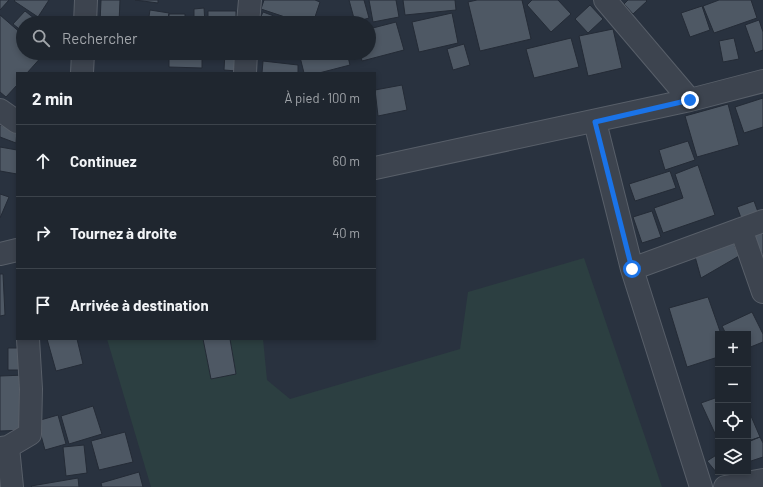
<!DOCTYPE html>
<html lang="fr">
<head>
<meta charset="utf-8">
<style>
  :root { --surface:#1f262f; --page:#2c323b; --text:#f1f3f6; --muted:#a1a5aa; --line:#3c434b }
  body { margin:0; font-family:Barlow,sans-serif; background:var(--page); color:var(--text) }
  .controls { position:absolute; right:12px; bottom:12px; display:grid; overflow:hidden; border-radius:0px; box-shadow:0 2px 6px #0003 }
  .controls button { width:36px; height:36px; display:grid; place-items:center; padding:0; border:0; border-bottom:1px solid var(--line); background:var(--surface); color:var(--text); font:20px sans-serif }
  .stop { position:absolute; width:12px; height:12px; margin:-9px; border:3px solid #1a73e8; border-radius:50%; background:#fff }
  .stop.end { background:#1a73e8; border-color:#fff; box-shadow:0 1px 4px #0008 }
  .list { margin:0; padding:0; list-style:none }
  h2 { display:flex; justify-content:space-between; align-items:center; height:52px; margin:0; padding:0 16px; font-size:17px }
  h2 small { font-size:13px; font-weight:400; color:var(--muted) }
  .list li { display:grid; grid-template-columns:26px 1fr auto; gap:12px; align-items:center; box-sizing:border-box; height:72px; padding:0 16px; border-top:1px solid var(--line) }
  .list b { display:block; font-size:15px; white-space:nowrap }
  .list em { font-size:13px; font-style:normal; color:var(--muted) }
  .icon { flex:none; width:22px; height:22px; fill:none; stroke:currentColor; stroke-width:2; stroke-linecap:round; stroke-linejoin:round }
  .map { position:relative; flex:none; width:763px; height:487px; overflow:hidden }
  .search { position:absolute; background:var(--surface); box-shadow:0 2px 6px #0003; left:16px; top:16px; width:360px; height:44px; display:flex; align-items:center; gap:10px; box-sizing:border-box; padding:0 14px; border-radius:22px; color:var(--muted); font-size:15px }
  .panel { position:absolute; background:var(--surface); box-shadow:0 2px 6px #0003; left:16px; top:72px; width:360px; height:268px; border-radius:0px }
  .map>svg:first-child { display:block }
  .green { fill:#2c3f41 }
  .building { fill:#4e5864; stroke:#242b36 }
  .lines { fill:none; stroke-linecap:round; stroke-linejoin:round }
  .minor-casing { stroke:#585f69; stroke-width:24 }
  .minor { stroke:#3d444f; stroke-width:22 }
  .route { stroke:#1a73e8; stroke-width:5 }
</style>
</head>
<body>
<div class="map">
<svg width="763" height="487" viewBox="0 0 763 487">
  <rect width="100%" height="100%" fill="#29323f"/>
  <!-- green -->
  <path class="green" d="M584,258L662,487H151L107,339H263L267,380L290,399L460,349L468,292Z"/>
  <!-- building -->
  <path class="building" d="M0,0H9L0,10Z
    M15,0H49L38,17L14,1Z
    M101,0H120L119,23H100Z
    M135,0H158V3Z
    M264,0H315L320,2L313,23H303L261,9Z
    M349,0H364L369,18L355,22Z
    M369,0H396L399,17L373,22Z
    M403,0H455L456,10L405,15Z
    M477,0H522L531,39L480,51L468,2Z
    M532,0H558L571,14L551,32L527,5Z
    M628,0H646L647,1L633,14L624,4Z
    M719,0H751L757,18L714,33L703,6Z
    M590,5L603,19L588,33L575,19Z
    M702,6L710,30L690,37L681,13Z
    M204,8L205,23H194V9Z
    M150,10L169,13L167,23H148Z
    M25,11L40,23H23V32L13,24Z
    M208,11H236V23H208Z
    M263,12L293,23H258Z
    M452,13L458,43L419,52L412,22Z
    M169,14H185V23H169Z
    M0,15L23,35V53L44,54L27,73H17V85L6,97L0,92Z
    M759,20L763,32V50L755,53L745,25Z
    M396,22L404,50L362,61L360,53H369V29Z
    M613,29L622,68L588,76L579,36Z
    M571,38L579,67L534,78L526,49Z
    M734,38L739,59L723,62L719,41Z
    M464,44L470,65L453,70L447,49Z
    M136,53H164L163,58L135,55Z
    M169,53H202V68L169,67Z
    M225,53H238L237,71L224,70Z
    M299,53H347L350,65L319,73H304Z
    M263,61L298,65V73H262Z
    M402,85L407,110L378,116L375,90Z
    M763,98V127L744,133L735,107Z
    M728,104L739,145L697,157L685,116Z
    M0,125L17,130L16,143L0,137Z
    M688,141L695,160L665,170L659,150Z
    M0,147L17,150V174L0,171Z
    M698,165L715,215L663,233L654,208L683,198L675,174Z
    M670,171L676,188L635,201L629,184Z
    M0,194L9,197L0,218Z
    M754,201L758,212L741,218L737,207Z
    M652,211L661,237L642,243L633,217Z
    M763,232V257L754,236Z
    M732,239L739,256L701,278L694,253Z
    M0,274H3L5,315L0,316Z
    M708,297L721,334H718V357L687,367L669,308Z
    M752,312L763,334V342L748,348V334H726L722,326Z
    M47,339H77L83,364L56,371Z
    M203,339H230L236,374L211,379Z
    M8,348H27V370H8Z
    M25,375L27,430L0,431V376Z
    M718,397V440L701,403Z
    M93,406L102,434L69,444L61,416Z
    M748,409L760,437L748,441Z
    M58,415L66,444L45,450L37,421Z
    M125,432L133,462L99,470L91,441Z
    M760,437L763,443V457L748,462V442Z
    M84,445L87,473L66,476L63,447Z
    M718,454V472H720L717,473L707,461Z
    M139,472L143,487H102L101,483Z
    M78,478L79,487H32L31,486Z"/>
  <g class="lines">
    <!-- minor casing -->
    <g class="minor-casing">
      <path id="minor" d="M605,0L690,100
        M85,23L86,0
        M248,23L250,0
        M82,73L83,53
        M245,73L246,53
        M0,110L17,122
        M595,122L632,269
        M375,168L690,100L763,81
        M741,229L763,292
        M0,254L17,250
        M8,447L30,434L31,389L28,339
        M0,448L8,447L12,487
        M701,487L632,269L763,221
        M725,487L763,480"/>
    </g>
    <!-- minor -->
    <use href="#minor" class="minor"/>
  </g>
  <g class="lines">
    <!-- route -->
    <path class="route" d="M632,269L595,122L690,100"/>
  </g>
</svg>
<div class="controls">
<button>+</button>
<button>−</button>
<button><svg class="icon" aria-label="locate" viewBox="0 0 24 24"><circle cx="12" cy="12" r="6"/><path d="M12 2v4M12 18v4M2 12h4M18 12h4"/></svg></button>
<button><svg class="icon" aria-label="layers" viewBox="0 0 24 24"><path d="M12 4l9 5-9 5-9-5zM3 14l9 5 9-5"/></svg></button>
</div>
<div class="stop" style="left:632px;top:269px"></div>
<div class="stop end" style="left:690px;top:100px"></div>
<div class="search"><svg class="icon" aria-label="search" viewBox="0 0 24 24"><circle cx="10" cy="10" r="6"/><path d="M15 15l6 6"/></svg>Rechercher</div>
<section class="panel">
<h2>2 min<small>À pied · 100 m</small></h2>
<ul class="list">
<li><svg class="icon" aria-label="ahead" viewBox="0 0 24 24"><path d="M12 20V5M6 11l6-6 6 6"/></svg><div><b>Continuez</b></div><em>60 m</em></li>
<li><svg class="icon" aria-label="right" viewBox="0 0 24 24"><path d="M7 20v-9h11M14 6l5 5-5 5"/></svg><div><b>Tournez à droite</b></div><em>40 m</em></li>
<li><svg class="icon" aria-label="arrive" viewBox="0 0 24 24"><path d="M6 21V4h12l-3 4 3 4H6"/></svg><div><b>Arrivée à destination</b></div></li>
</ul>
</section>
</div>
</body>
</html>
